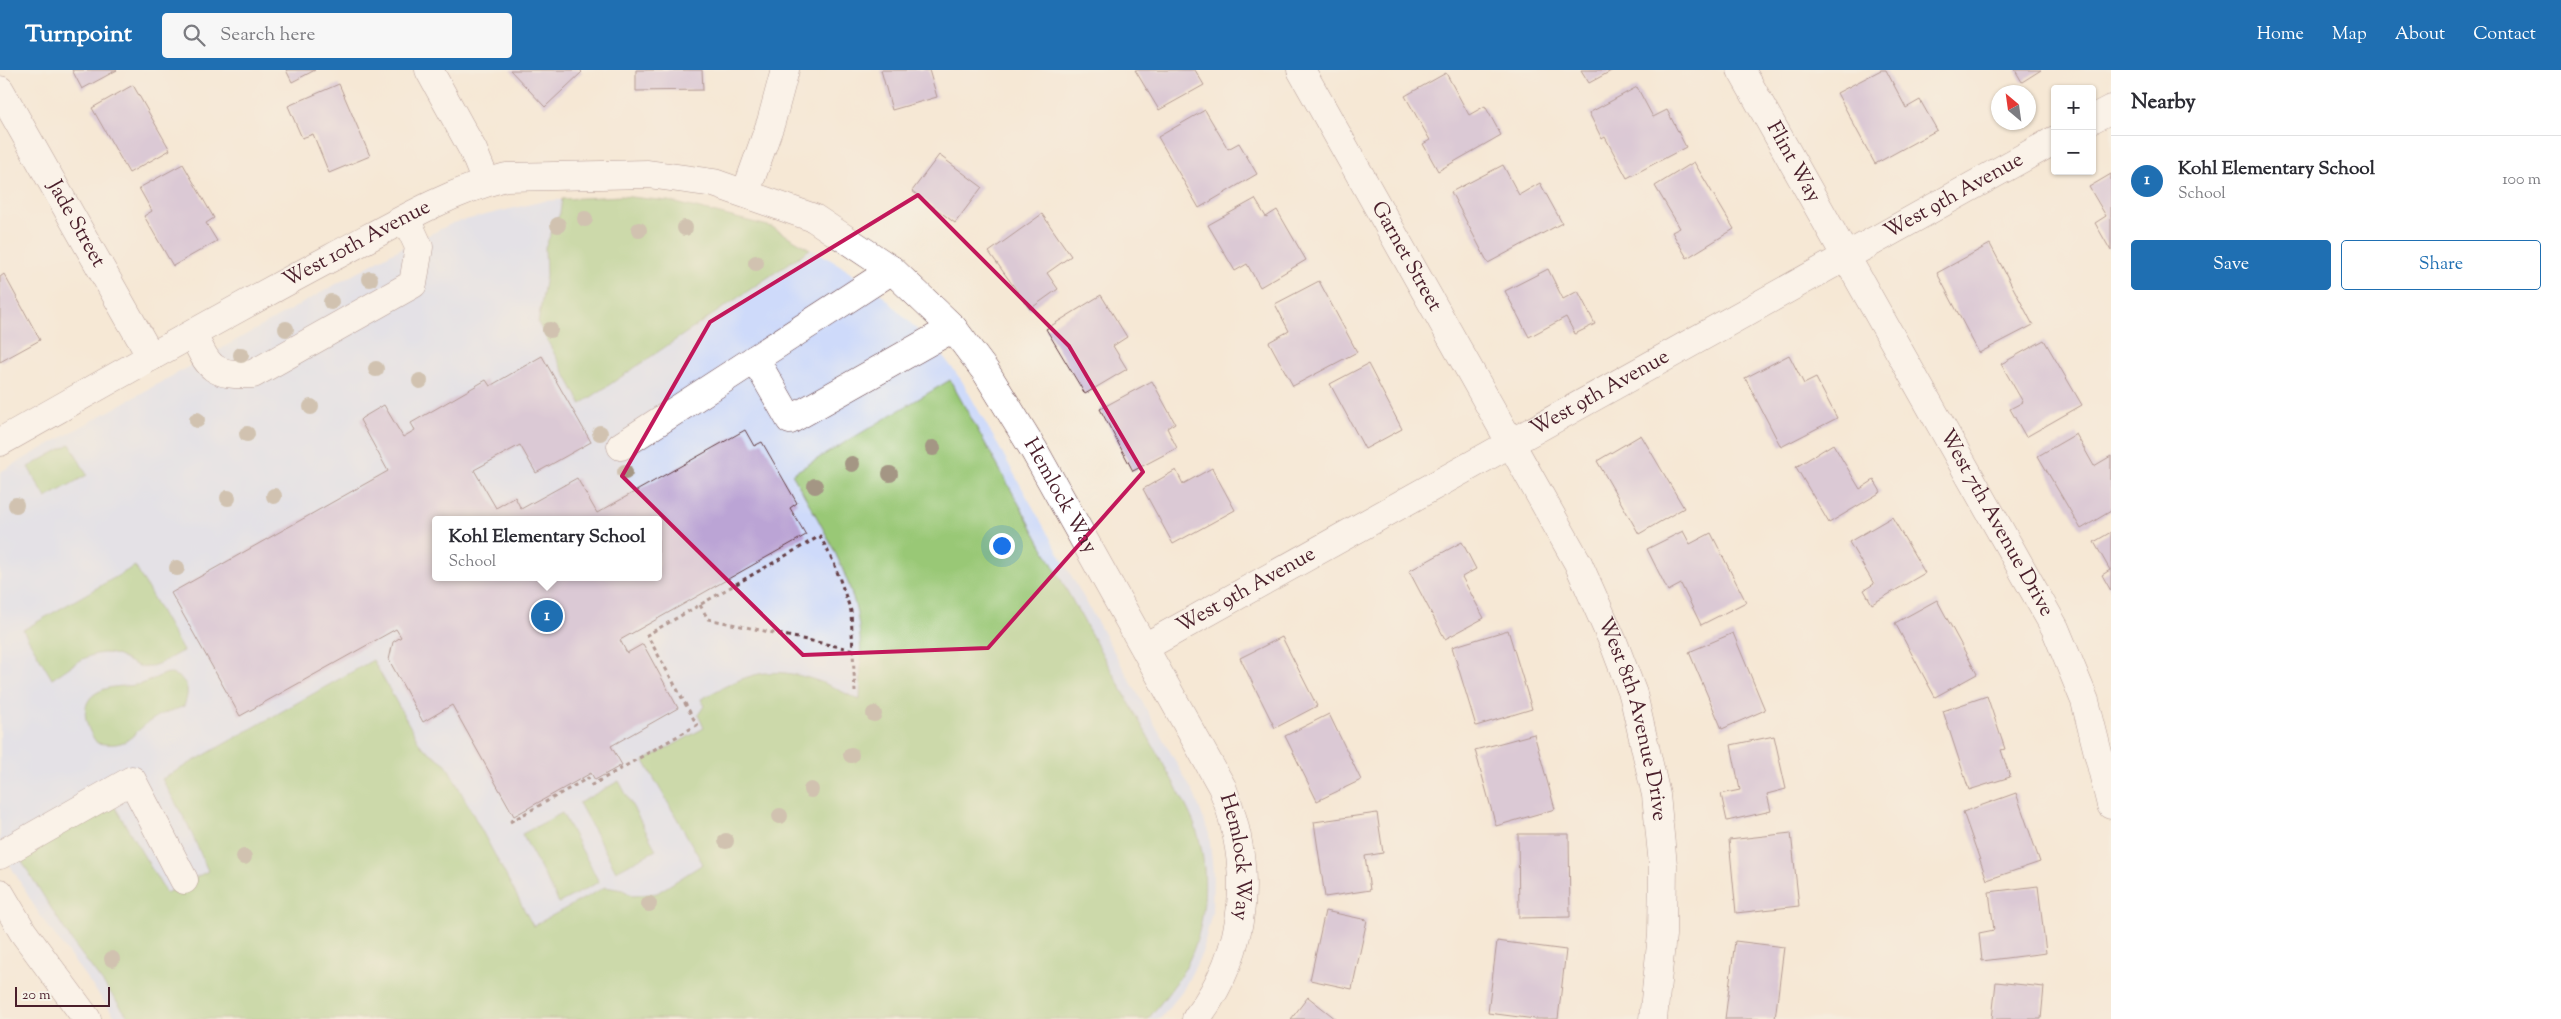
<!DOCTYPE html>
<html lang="en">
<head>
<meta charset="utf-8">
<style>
  :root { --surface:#fff; --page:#f7f7f7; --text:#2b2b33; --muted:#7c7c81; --line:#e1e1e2; --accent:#1f6fb2 }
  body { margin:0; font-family:"Sorts Mill Goudy",serif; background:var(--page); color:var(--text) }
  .controls { position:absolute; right:15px; top:15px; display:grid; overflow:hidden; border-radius:5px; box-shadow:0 1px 4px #0004 }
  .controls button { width:45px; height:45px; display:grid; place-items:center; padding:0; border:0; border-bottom:1px solid var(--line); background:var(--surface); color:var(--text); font:25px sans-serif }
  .compass { position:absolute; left:1991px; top:15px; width:45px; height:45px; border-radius:50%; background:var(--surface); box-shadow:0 1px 4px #0004; rotate:331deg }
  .scale { position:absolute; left:15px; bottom:12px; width:95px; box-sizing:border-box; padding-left:5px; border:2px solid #4a1f2b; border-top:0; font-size:14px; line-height:18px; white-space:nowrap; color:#4a1f2b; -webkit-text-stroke:4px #f7f3e8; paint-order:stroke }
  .you { position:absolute; left:1001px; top:475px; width:18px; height:18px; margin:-12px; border:4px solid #fff; border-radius:50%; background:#1a73e8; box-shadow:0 0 0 8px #1a73e833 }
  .badge { display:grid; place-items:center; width:32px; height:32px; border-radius:50%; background:var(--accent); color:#fff; font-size:16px; font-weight:700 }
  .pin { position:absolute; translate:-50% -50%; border:2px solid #fff; box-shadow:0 1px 5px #0006 }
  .popup { position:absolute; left:432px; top:446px; width:230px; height:65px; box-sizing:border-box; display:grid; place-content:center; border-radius:5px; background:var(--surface); filter:drop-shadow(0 1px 4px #0005); font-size:16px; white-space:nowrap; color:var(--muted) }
  .popup b { font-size:19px; color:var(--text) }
  .popup::after { content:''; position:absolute; left:50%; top:100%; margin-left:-10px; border:10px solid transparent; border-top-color:var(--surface) }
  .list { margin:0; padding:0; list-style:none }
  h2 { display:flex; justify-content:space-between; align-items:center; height:65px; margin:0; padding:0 20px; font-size:21px }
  h2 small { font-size:16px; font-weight:400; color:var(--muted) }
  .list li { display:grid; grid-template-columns:32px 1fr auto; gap:15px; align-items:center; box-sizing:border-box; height:90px; padding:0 20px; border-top:1px solid var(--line) }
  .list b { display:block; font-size:19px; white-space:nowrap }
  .list p { margin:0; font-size:16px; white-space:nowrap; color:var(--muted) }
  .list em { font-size:16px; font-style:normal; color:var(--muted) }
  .actions { display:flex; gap:10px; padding:15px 20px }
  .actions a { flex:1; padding:11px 0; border:1px solid var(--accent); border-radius:5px; text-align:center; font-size:18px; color:var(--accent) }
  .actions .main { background:var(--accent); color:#fff }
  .icon { flex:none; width:28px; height:28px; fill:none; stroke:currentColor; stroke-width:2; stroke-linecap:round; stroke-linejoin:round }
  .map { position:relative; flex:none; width:2111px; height:949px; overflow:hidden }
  header { display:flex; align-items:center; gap:30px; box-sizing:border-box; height:70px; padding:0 25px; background:var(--accent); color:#fff }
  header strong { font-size:24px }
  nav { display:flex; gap:28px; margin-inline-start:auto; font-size:18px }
  .search { width:350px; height:45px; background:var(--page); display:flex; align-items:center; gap:12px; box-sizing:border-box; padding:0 18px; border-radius:5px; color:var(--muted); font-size:19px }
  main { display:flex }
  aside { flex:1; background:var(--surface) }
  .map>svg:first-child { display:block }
  .built { fill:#cedafa; fill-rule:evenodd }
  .green { fill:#99c876; stroke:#727450 }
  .building { fill:#bba4d5; fill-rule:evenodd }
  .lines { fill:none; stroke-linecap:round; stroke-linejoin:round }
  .minor-casing { stroke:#643d44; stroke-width:29 }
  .path { stroke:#643d44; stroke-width:3; stroke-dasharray:4 4; stroke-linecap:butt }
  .minor { stroke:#fff; stroke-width:28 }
  .tree { fill:#a49684 }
  .marked { fill:none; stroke:#c2185b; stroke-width:4; stroke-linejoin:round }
  .labels { text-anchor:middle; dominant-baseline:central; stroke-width:4; stroke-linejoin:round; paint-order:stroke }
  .street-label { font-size:21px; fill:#4a1f2b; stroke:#f7f3e8 }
</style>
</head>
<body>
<header>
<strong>Turnpoint</strong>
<div class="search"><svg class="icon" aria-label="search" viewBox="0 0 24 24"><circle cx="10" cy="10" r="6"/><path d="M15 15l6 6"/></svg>Search here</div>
<nav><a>Home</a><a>Map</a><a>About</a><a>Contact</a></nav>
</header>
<main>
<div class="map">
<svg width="2111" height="949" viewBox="0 0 2111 949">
  <rect width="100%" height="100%" fill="#f7f3e8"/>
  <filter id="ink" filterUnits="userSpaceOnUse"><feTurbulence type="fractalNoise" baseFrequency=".02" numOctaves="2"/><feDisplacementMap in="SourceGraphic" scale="10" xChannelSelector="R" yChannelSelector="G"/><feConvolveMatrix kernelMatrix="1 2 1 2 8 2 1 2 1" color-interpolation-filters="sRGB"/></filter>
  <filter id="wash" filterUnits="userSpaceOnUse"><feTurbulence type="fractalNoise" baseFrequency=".0096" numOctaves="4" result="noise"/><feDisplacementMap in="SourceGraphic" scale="20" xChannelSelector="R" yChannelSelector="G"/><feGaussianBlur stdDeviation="1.12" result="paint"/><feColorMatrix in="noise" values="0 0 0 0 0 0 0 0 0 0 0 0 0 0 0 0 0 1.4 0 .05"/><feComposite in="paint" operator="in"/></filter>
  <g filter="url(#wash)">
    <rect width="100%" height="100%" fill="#f5e8d5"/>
    <!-- built -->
    <path class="built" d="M621,126L668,131L772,157L838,194L881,224L940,282L962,311L1195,726L1209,764L1213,801L1212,842L1202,883L1182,922L1160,949H117L39,844L0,778V402L392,183L453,153L544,131ZM436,450H658V507H436Z"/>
    <!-- green -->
    <path class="green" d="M621,126L668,131L772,157L810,179L581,334L538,253L546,206L545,177L560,143L562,129Z
      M950,310L1176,717C1184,732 1193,748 1198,765C1210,806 1206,862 1184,900C1174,917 1161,933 1148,949H130L73,873L19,787L112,732L166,823L208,801L188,755L162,709L373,590L421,676L446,694L533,856L605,817L623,820L633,826L657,823L703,794L644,691L704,658L698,645L704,636L701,629C748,604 768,593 821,612C835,617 847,625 860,630C861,597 863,563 854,531C841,486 815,444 792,404Z
      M70,374L87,405L46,428L28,397Z
      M135,496L183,581C172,586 156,598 143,597C130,595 119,582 103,583C85,584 66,600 52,609L23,560Z
      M168,603C187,608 191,618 184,636C174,641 164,642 155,648C129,663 133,679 97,673C85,658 77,631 100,621C112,615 123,617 135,615C146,614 157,606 168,603Z
      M619,711L656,780L616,801L579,733Z
      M562,743L599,812L559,833L522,764Z"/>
    <g id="blocks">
      <!-- building -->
      <path class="building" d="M72,0H117L82,19Z
        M286,0H315L292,12Z
        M510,0H580L582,2L545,37Z
        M636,0H702L703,20L636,21Z
        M881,0H929L937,27L892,40Z
        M1135,0H1195L1204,15L1159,40Z
        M1581,0H1613L1589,13Z
        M1881,0H1886L1906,38L1920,30L1937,60L1875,94L1837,23Z
        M2015,0H2041L2022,12Z
        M1446,3L1469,45L1485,36L1501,65L1438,101L1423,74L1430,70L1405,26Z
        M339,14L370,86L329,103L313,64L302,68L288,36Z
        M133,15L170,80L129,103L92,38Z
        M1637,17L1653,47L1667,40L1686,77L1627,108L1605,67L1602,69L1589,43Z
        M1205,40L1228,79L1239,73L1257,104L1199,138L1158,67Z
        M939,85L982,117L955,153L912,121Z
        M1694,92L1734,159L1687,188L1672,162L1680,158L1655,116Z
        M183,94L214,148L206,153L217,171L173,196L144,146L152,141L139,118Z
        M1503,95L1519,125L1540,113L1562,153L1488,193L1451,122Z
        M2111,104V181L2095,153L2106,146L2089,117Z
        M1255,129L1266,147L1277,140L1306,190L1260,217L1247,194L1235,201L1208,155Z
        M1042,144L1071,186L1047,203L1058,219L1030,239L989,182Z
        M1990,174L2033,255L1979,283L1937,203Z
        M1548,199L1563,229L1578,221L1595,254L1575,264L1566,247L1529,267L1505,221Z
        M4,204L40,270L0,292V207Z
        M1319,211L1357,282L1293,316L1269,272L1289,261L1275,234Z
        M1101,225L1127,267L1113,276L1127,299L1085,324L1046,259Z
        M2044,270L2082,335L2026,367L2010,339L2023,332L2001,294Z
        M1789,285L1804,314L1816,308L1837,348L1781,377L1745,308Z
        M542,286L591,372L536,403L520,375L474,400L496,438L515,427L521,439L577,408L597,443L745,360L754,376L762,372L797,433L790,438L806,465L620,570L627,583L643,574L678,638L611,676L622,695L595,710L591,703L514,746L452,635L423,652L389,590L393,572L401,567L396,559L240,646L171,523L388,401L360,350L362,348L384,335L403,367L415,360L411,353L486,310L490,316ZM436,450H658V507H436Z
        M1368,294L1402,359L1365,379L1330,314Z
        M1152,311L1175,353L1167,358L1177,378L1133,401L1100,339Z
        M2076,364L2094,396L2111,386V441L2081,459L2038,386Z
        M1641,365L1684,438L1639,464L1597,391Z
        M1833,374L1860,419L1874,410L1881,422L1829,453L1796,397Z
        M1212,398L1235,440L1173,474L1143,419L1176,400L1183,414Z
        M1892,447L1925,503L1872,534L1864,520L1874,514L1849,472Z
        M1683,461L1690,474L1711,463L1746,532L1701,555L1681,514L1668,521L1647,479Z
        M2111,462V521L2102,505L2110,500L2094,472Z
        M1462,472L1476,499L1462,507L1484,548L1445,569L1409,501Z
        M1937,530L1977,604L1935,627L1895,553Z
        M1508,560L1532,639L1476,656L1452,577Z
        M1733,563L1765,640L1722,659L1689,582Z
        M1282,567L1317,636L1275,658L1240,588Z
        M1987,626L2005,679L2001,680L2010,707L1969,720L1943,641Z
        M1329,644L1361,710L1317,731L1285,666Z
        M1534,664L1555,739L1496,756L1475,680Z
        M1774,666L1786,719L1767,724L1771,741L1727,751L1721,724L1740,720L1731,675Z
        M2016,723L2040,792L1987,810L1963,742Z
        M1377,743L1383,783L1365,786L1370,820L1325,827L1314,752Z
        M1791,763L1799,836L1736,843L1729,770Z
        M1518,764H1569L1570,847L1519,848Z
        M2038,816L2046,883L1982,891L1979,863L1994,860L1989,822Z
        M1325,841L1367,850L1352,919L1310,910Z
        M1497,871L1566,880L1558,949H1535L1488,943Z
        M1735,871L1784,877L1775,949H1725Z
        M1996,912L2044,917L2041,949H1992Z
        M1308,927L1336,949H1291Z"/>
    </g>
  </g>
  <g filter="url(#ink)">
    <use href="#blocks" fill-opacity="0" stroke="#643d44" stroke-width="1"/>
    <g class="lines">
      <!-- minor casing -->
      <g class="minor-casing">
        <g id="minor">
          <path d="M429,0L473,80L486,112"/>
          <path id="s1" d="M1301,0L1578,493L1614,574L1633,624L1656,725L1663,795L1662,865L1653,949"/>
          <path id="s2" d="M1741,0L2055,558L2085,631L2111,735"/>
          <path id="s3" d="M0,20L151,287"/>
          <path d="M2092,49L2111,39"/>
          <path d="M746,122L771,52L785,0"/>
          <path d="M193,264C209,299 213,306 253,304L413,214L419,177L406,149"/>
          <path d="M755,289L790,350L953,258"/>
          <path id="s4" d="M0,372C110,310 220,247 331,188C388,158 444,123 506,107L648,104L714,113L814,148L892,200L953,258L986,302L1034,380L1222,717C1254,798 1249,878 1196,949"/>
          <path d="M621,376L892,200"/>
          <path id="s5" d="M1145,577L2055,70"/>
          <path d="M0,785L132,710L184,810"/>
          <path d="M0,823L23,862L87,949"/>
        </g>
      </g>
      <!-- path -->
      <path class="path" d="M700,535L708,549L854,580
        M510,752L588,708L592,715L697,655L647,565L820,466L834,493L851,541L855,622"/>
      <!-- minor -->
      <use href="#minor" class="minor"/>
    </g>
    <!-- trees -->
    <g class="tree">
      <circle cx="585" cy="149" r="8"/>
      <circle cx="558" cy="155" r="8"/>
      <circle cx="685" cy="158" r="8"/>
      <circle cx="639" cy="160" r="8"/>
      <circle cx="756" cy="193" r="8"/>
      <circle cx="370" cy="209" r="8"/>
      <circle cx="331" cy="232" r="8"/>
      <circle cx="286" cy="259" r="8"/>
      <circle cx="550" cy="260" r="8"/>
      <circle cx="241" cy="285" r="8"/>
      <circle cx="376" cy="299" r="8"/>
      <circle cx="420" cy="311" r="8"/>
      <circle cx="311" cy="337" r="8"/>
      <circle cx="197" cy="350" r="8"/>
      <circle cx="600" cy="363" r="8"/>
      <circle cx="247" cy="364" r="8"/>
      <circle cx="933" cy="378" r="8"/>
      <circle cx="852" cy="394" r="8"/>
      <circle cx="625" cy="402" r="8"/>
      <circle cx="890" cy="404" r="8"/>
      <circle cx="815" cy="416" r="8"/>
      <circle cx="274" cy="426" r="8"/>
      <circle cx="228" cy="428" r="8"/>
      <circle cx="16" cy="435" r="8"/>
      <circle cx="177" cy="498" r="8"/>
      <circle cx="874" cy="644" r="8"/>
      <circle cx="851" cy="685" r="8"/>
      <circle cx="811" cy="720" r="8"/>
      <circle cx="780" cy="746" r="8"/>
      <circle cx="726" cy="771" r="8"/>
      <circle cx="244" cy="787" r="8"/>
      <circle cx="649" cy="834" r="8"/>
      <circle cx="112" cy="889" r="8"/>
    </g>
  </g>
  <!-- marked area -->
  <path d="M0 0H2111V949H0ZM918,125L1069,276L1143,402L988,578L803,585L622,406L710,252Z" fill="#f5e8d5" fill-opacity=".55" fill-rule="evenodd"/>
  <path class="marked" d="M918,125L1069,276L1143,402L988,578L803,585L622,406L710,252Z"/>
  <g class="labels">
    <!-- street labels -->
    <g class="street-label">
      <text stroke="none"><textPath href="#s2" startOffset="106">Flint Way</textPath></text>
      <text stroke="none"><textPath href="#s5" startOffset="926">West 9th Avenue</textPath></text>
      <text stroke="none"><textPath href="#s3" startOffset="154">Jade Street</textPath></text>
      <text stroke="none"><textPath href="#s4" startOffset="408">West 10th Avenue</textPath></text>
      <text stroke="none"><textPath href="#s1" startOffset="214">Garnet Street</textPath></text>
      <text stroke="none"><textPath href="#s5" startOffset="521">West 9th Avenue</textPath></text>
      <text stroke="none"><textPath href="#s4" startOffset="1264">Hemlock Way</textPath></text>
      <text stroke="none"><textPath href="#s2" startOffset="520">West 7th Avenue Drive</textPath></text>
      <text stroke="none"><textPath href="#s5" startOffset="116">West 9th Avenue</textPath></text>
      <text stroke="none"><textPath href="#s1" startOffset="732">West 8th Avenue Drive</textPath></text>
      <text stroke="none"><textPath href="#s4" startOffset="1669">Hemlock Way</textPath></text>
    </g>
  </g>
</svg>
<div class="controls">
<button>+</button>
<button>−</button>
</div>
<svg class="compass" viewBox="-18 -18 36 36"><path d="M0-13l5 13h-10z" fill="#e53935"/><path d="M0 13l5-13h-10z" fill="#7c7c81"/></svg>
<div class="scale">20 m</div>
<div class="you"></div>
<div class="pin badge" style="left:547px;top:546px">1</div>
<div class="popup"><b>Kohl Elementary School</b>School</div>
</div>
<aside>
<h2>Nearby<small></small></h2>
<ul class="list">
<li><span class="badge">1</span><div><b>Kohl Elementary School</b><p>School</p></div><em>100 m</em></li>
</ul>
<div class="actions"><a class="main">Save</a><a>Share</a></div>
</aside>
</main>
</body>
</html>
